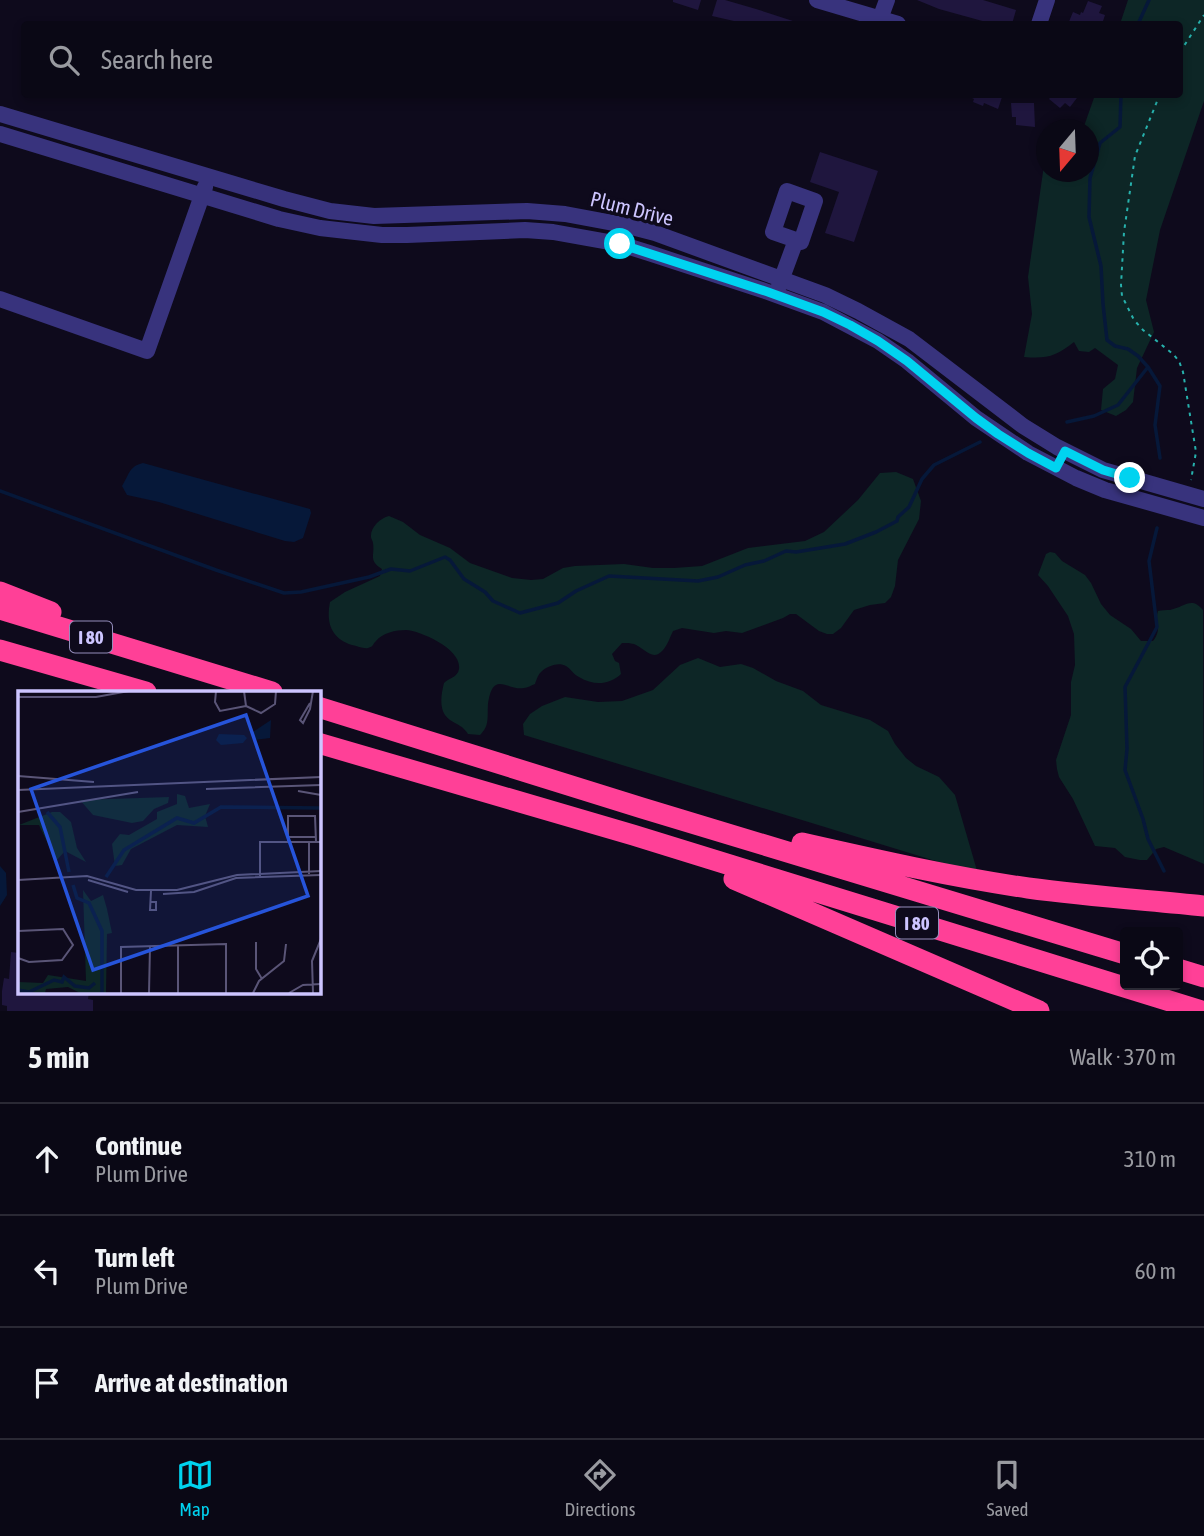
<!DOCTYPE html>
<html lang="en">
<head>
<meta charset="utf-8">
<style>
  :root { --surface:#0a0815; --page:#181622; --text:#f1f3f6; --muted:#999aa0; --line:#2a2934; --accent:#00d3f0 }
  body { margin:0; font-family:"Asap Condensed",sans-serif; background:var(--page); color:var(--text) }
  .controls { position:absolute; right:21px; bottom:21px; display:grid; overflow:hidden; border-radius:7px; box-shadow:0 4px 10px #0003 }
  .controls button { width:63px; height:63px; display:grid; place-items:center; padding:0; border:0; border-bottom:2px solid var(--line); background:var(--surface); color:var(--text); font:35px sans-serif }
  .compass { position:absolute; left:1036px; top:119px; width:63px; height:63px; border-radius:50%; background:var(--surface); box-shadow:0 4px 10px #0003; rotate:199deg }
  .stop { position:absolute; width:21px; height:21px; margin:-16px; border:5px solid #00d3f0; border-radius:50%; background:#fff }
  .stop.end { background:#00d3f0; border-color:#fff; box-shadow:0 2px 7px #0008 }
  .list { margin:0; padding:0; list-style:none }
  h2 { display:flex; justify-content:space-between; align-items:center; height:91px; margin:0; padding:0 28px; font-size:30px }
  h2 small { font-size:23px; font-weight:400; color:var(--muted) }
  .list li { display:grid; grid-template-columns:46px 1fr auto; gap:21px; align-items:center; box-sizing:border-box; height:112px; padding:0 28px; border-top:2px solid var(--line) }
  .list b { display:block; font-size:26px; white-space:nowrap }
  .list p { margin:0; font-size:23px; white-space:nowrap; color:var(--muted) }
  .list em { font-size:23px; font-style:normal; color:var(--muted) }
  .icon { flex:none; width:38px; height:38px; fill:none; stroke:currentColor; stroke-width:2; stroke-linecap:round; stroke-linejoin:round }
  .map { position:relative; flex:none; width:1204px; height:1011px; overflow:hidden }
  .search { position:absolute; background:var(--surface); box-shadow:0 4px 10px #0003; left:21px; right:21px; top:21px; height:77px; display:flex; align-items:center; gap:18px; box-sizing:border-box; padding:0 24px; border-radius:7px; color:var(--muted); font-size:26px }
  .sheet { height:427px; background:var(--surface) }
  nav { display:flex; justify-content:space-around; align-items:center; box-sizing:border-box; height:98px; border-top:2px solid var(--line); background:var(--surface); font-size:19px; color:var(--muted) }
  nav a { display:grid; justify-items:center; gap:4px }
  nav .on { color:var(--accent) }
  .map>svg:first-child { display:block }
  .green { fill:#0d2626 }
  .water { fill:#061839 }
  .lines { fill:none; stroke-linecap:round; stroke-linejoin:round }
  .stream { stroke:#061839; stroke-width:3.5 }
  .building { fill:#1f163e }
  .path { stroke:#27b1ac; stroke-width:2; stroke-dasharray:3.5 5; stroke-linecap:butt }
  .minor { stroke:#38337d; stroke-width:16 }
  .highway { stroke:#ff4097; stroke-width:21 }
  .route { stroke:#00d3f0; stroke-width:9 }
  .labels { text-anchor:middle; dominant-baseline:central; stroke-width:7; stroke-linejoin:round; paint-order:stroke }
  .shield { fill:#0e0a1c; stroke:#948dbb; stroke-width:2 }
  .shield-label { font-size:19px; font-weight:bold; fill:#cdc5ff }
  .street-label { font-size:21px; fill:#cdc5ff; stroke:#0e0a1c }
  .inset-river { fill:none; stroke:#061839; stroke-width:3.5 }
  .inset-road { fill:none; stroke:#5a5577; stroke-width:2 }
  .view { fill:#2654da; fill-opacity:0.15; stroke:#2654da; stroke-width:3.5 }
  .inset-edge { fill:none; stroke:#cdc5ff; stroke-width:3.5 }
</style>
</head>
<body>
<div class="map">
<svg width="1204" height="1011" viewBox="0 0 1204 1011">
  <rect width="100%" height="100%" fill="#0e0a1c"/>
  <!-- green -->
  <path class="green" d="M1128,0H1204V101L1160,230L1146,300L1154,332L1137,368L1133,402L1126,410L1116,416L1101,410L1103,389L1115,379L1118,365L1095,348L1089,352L1079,351L1074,342C1056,356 1048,359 1024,357L1032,314L1028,277L1046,151V172H1088V130L1083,129L1095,95L1180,94V24H1120Z
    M896,472L913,479L921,501L919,519L898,560L895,586L891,597L885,603L870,605L854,610L841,628L833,634H827L819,631L796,614H790L783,618L742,633L726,631L714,633L682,628L673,631C670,637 667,647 661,652C652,661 643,647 634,644C629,643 628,643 622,643L612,654L615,661L619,663L621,674C609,685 594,686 579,677C573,674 571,669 566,666C558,661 545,667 540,673C538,675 536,681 535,684C532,685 527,688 524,688C507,691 493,669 488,704C487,718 490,725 480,735L468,734C463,726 458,725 450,720C438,712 441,695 444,683C449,678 458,677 459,669C462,649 421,631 406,630C396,630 382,633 376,641C372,645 374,646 368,648C364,649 357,646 352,645C331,638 326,623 330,602L345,592L380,576L382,569C368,560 375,556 373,543C373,541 371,539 371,537C370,528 380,518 389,516L403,522L420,535L450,548L470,563L512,578L531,580L543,579L563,568L575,566L624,564L653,568H674L702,566L748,548L805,541L824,532L858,500L880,473Z
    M1050,552L1055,553L1062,561L1085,575L1091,583L1101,604L1110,615L1131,629L1141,641H1153C1163,628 1154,624 1158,611C1162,610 1166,610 1170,610C1185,607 1191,596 1203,610L1204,864L1164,847L1156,849L1147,860H1140L1125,857L1115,848L1095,846L1073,799L1059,777L1057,769L1056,760L1071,715V682L1075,665L1074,634L1068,616L1048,586L1038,575L1046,554Z
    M698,658L720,667L741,664L753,668L776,681L803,691L821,705L870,720L888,731L895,744L906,758L916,766L939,777L955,795L978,874L524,735L523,724L530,714L542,706L565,697L598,702L622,701L653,690L680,665Z"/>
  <!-- water -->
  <path class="water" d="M143,463L310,509L311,513L303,538L294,542L285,541L159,502L127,495L122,486C129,475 129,466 143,463Z
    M0,866L6,873L7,895L0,906Z"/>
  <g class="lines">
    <!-- stream -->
    <path class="stream" d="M1138,24L1149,0
      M1121,94L1120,127L1100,143L1090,178L1089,217L1101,266L1103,304L1107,340L1115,346L1128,349L1138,356L1148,367L1160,386L1155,425L1160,458
      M1067,422L1094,416L1118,405L1148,367
      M0,491L216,570L284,593L301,592L369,577L391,569L410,571L445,557L450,560L464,579L485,592L493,601L520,613L558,603L576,591L609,576L698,581L718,577L745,565L764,561L786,551L796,552L845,544L876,532L897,521L898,517L909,507L922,479L934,465L980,442
      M1157,528L1149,561L1157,627L1125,687L1127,749L1125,770L1143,819L1148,839L1164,871"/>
  </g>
  <!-- building -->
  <path class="building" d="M673,0H701L698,10L673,2Z
    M717,0H725L756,9L796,22V24H747L712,16Z
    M917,0H983L1016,10L1012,24H985L986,22L939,9Z
    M1088,1L1102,6L1099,13L1105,15L1102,24L1096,22L1095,24H1068L1073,12L1080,15L1081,12L1083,13Z
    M964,94H1003L998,109L984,103L983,106L973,102L974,99Z
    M1053,94H1080L1070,107L1065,103L1060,108L1049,99Z
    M1011,103H1034L1035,127L1016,125V117H1012Z
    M820,152L878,171L854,242L825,233L839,192L810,182Z
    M11,952L19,953V992H89L88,999L93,1000V1011H7V1006L2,1005V991L4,978L9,979Z"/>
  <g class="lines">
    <!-- path -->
    <path class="path" d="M1180,52L1204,15
      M1160,94L1135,156L1124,232L1121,285L1122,296L1134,320L1143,330L1173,354L1179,361L1183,372L1196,452L1191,480"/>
    <!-- minor -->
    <path class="minor" d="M817,0L898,24
      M880,19L887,0
      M1039,24L1047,0
      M0,114L284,199L330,211L374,216L527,211L565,214L624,225L655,233L825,295L858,311L909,339L1023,426L1057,447L1103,470L1204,499
      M0,134L279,219L320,228L382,235H407L525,230L553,232L620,244L649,253L768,292L823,312L878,341L907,361L976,418L1028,453L1076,478L1105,490L1204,518
      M779,286L796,240L801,242L815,201L787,191L773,232L796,240
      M0,299L147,351L205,187"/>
    <!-- highway -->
    <path class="highway" d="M0,592L51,612
      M0,609L272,692
      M0,650L146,692
      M318,707L642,808L1125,954
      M318,743L633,835L1202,1011
      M802,843C877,860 952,877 1028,888C1087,896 1145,900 1204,906
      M734,879L1039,1011
      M1178,969L1204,977"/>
  </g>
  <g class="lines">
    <!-- route -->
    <path class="route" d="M620,244L768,292L823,312L850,325L878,341L907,361L976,418L998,434L1028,453L1056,468L1065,451L1103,470L1130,478"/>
  </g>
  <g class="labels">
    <!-- shield labels -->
    <g class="shield">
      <rect x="70" y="621.5" width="42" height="31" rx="5"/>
      <rect x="896" y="907.5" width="42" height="31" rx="5"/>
    </g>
    <g class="shield-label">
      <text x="91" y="637">I 80</text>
      <text x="917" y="923">I 80</text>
    </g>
    <!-- street labels -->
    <g class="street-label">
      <text transform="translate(632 208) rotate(14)">Plum Drive</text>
    </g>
  </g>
  <!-- overview -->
  <g transform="translate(18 691)">
    <rect width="303" height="303" fill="#0e0a1c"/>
    <path d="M159,103L167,105L171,117L192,113L187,125L190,136L159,134L113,158L104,174L97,175L94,153L102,143L111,144L139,128V121L159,113ZM151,106L150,112L136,118L125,130L114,132L75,124L62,109ZM34,121H42L53,131L59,157L68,171L47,160L38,170L21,134H1ZM65,199L73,210L85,204L89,218L94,242L89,243L88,302H62L50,296L28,298L27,302L0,301V291L25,292L30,284L68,290Z" fill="#0d2626"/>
    <path d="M253,29L252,47L235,49V41ZM201,43L226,44L229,47L225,52L203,54L198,49Z" fill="#061839"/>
    <path class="inset-river" d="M29,121L42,136L51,181M88,186L106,159L159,127L176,132L203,116L303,117M55,194L59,207L71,212L84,240V302M0,299L11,301L36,289L44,291L46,286L57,295L71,297L77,292"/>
    <path class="inset-road" d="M198,0L197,11L202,20L228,15M226,0L228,15L243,22L257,13L258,0M0,6H78L111,0M292,12L282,29L285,32L292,18L295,0M0,85L76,91M188,98L303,94M0,99L303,86M280,100L303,104M0,121L120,101M270,146H298M270,151V125H297L298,151M291,151V183M242,185V151H303M0,189L69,185L118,199H159L219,184L303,180M70,189L110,201M145,203L176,201L218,187L303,184M133,211H138V219H132L133,200M0,240L45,238L55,254L44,269L11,271L0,267M238,251V278L244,288M103,302V256L208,253V302M131,302L132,255M160,302V254M235,302L241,290L266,270L268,253M271,302L285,294L303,293M295,302L294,270L303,248"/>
    <path class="view" d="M228,24L290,205L75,279L13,98Z"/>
    <rect width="303" height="303" class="inset-edge"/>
  </g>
</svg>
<div class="controls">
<button><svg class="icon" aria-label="locate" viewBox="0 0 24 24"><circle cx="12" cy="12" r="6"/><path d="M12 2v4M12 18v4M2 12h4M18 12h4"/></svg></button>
</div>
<svg class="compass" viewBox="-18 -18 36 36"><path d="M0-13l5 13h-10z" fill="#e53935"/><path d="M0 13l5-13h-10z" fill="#999aa0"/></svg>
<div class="stop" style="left:620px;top:244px"></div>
<div class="stop end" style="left:1130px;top:478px"></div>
<div class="search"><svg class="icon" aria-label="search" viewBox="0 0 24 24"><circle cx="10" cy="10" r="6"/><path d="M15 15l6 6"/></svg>Search here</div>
</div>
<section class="sheet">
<h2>5 min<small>Walk · 370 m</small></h2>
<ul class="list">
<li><svg class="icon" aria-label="ahead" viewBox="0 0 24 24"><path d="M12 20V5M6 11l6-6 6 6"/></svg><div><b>Continue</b><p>Plum Drive</p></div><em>310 m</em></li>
<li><svg class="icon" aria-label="left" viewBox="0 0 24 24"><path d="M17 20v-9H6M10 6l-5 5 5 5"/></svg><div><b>Turn left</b><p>Plum Drive</p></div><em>60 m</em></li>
<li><svg class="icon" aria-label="arrive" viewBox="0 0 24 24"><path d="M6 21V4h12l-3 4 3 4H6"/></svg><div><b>Arrive at destination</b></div></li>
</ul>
</section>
<nav>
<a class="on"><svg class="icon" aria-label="map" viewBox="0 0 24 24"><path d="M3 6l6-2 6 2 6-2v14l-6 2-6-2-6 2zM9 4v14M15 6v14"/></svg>Map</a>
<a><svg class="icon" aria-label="directions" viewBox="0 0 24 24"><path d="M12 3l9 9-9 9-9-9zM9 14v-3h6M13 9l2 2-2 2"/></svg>Directions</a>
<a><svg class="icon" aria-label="saved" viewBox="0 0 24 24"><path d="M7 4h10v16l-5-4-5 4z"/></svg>Saved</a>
</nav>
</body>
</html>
